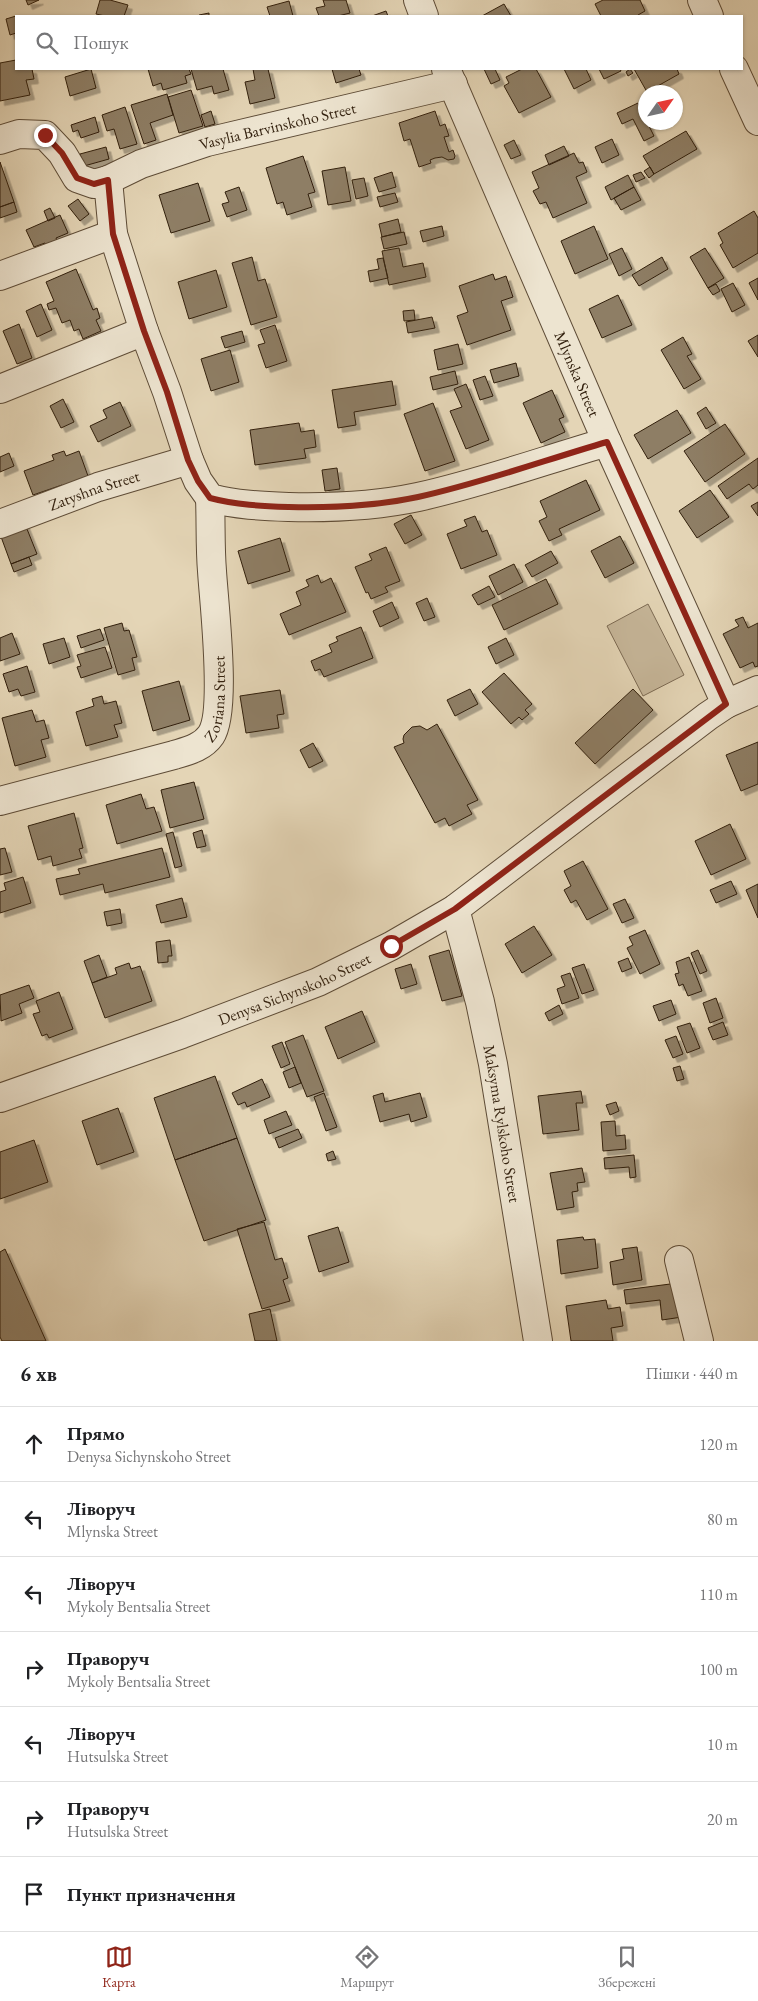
<!DOCTYPE html>
<html lang="uk">
<head>
<meta charset="utf-8">
<style>
  :root { --surface:#fff; --page:#f6f6f6; --text:#202124; --muted:#757577; --line:#e0e0e0; --accent:#8f2418 }
  body { margin:0; font-family:"EB Garamond",serif; background:var(--page); color:var(--text) }
  .compass { position:absolute; left:638px; top:85px; width:45px; height:45px; border-radius:50%; background:var(--surface); box-shadow:0 1px 4px #0004; rotate:56deg }
  .stop { position:absolute; width:15px; height:15px; margin:-11px; border:4px solid #8f2418; border-radius:50%; background:#fff }
  .stop.end { background:#8f2418; border-color:#fff; box-shadow:0 1px 5px #0008 }
  .list { margin:0; padding:0; list-style:none }
  h2 { display:flex; justify-content:space-between; align-items:center; height:65px; margin:0; padding:0 20px; font-size:21px }
  h2 small { font-size:16px; font-weight:400; color:var(--muted) }
  .list li { display:grid; grid-template-columns:32px 1fr auto; gap:15px; align-items:center; box-sizing:border-box; height:75px; padding:0 20px; border-top:1px solid var(--line) }
  .list b { display:block; font-size:19px; white-space:nowrap }
  .list p { margin:0; font-size:16px; white-space:nowrap; color:var(--muted) }
  .list em { font-size:16px; font-style:normal; color:var(--muted) }
  .icon { flex:none; width:28px; height:28px; fill:none; stroke:currentColor; stroke-width:2; stroke-linecap:round; stroke-linejoin:round }
  .map { position:relative; flex:none; width:758px; height:1341px; overflow:hidden }
  .search { position:absolute; background:var(--surface); box-shadow:0 1px 4px #0004; left:15px; right:15px; top:15px; height:55px; display:flex; align-items:center; gap:12px; box-sizing:border-box; padding:0 18px; border-radius:0px; color:var(--muted); font-size:19px }
  .sheet { height:590px; background:var(--surface) }
  nav { display:flex; justify-content:space-around; align-items:center; box-sizing:border-box; height:70px; border-top:1px solid var(--line); background:var(--surface); font-size:14px; color:var(--muted) }
  nav a { display:grid; justify-items:center; gap:2px }
  nav .on { color:var(--accent) }
  .map>svg:first-child { display:block }
  .green { fill:#c6b699; stroke:#7c6a53 }
  .building { fill:#8e7e65; stroke:#311f0d; filter:url(#shadow) }
  .lines { fill:none; stroke-linecap:round; stroke-linejoin:round }
  .minor-casing { stroke:#5e4c37; stroke-width:30 }
  .minor { stroke:#ede4d0; stroke-width:28 }
  .route { stroke:#8f2418; stroke-width:6 }
  .labels { text-anchor:middle; dominant-baseline:central; stroke-width:5; stroke-linejoin:round; paint-order:stroke }
  .street-label { font-size:16px; fill:#311f0d; stroke:#ede4d0 }
</style>
</head>
<body>
<div class="map">
<svg width="758" height="1341" viewBox="0 0 758 1341">
  <defs>
    <filter id="shadow"><feDropShadow dx="4.5" dy="4.5" stdDeviation="0" flood-color="#0004"/></filter>
  </defs>
  <rect width="100%" height="100%" fill="#e4d5b6"/>
  <filter id="stains"><feTurbulence type="fractalNoise" baseFrequency=".004" numOctaves="4"/><feColorMatrix values="0 0 0 0 .2 0 0 0 0 .09 0 0 0 0 .02 0 0 0 .5 -.17"/></filter>
  <radialGradient id="worn" r=".72"><stop offset=".6" stop-color="#630" stop-opacity="0"/><stop offset="1" stop-color="#630" stop-opacity=".3"/></radialGradient>
  <!-- green -->
  <path class="green" d="M648,604L684,675L643,696L607,626Z"/>
  <!-- building -->
  <path class="building" d="M26,0H39L28,5Z
    M100,0H110L128,5L124,16H105L96,14Z
    M323,0H346L350,13L338,16H319L316,8L325,6Z
    M603,0H640L645,11L638,15L639,16H601L595,4Z
    M289,1L293,16H270L267,7Z
    M504,4L511,16H482Z
    M386,11L388,16H372Z
    M209,13V16H200L199,15Z
    M16,16V33L10,35L6,19Z
    M16,60V69H32L34,79L26,80L30,95L0,101V63Z
    M91,69L96,88L70,96L65,77Z
    M148,69H189L191,74L185,76L187,83L163,90L161,83L153,86Z
    M191,69H223L229,90L214,94L212,86L197,90Z
    M253,69H268L275,98L250,104L245,82L255,80Z
    M332,69H359L361,75L336,83Z
    M484,69H495L500,80L491,84Z
    M522,69H536L551,97L519,113L504,86L509,83L506,77Z
    M564,69H586L591,80L574,89Z
    M599,69H620L621,71L604,79Z
    M630,69L633,73L628,76L626,72Z
    M634,69H677L679,74L647,92Z
    M191,90L203,126L179,133L168,97Z
    M167,94L173,115L150,123L156,140L144,144L131,105Z
    M638,103L646,118V122H647L654,136L644,141L633,119L622,124L617,113Z
    M125,107L137,144L120,149L114,129L107,131L102,115Z
    M211,111L215,124L205,127L201,115Z
    M435,111L440,126L445,124L449,136L444,137L449,152L453,150L455,156L454,159L448,160L442,157L435,158L430,160L431,163L419,167L410,139L404,141L399,123Z
    M95,117L99,132L81,138L78,130L73,132L71,125Z
    M686,131L697,149L654,174L643,156Z
    M612,139L619,155L602,163L595,147Z
    M514,140L521,155L511,159L504,145Z
    M564,146L569,156L549,165L545,155Z
    M106,147L109,159L84,166L80,154Z
    M574,153L579,163L583,162L587,172L576,177L587,203L553,218L546,202L540,204L533,191L539,188L532,172Z
    M303,156L315,192L308,194L312,207L287,215L283,202L277,204L266,168Z
    M0,162L14,202L0,207Z
    M345,167L351,201L328,205L322,171Z
    M650,167L654,174L649,178L644,171Z
    M392,172L396,187L379,192L374,178Z
    M641,172L645,178L636,182L633,175Z
    M628,175L634,187L611,200L605,187Z
    M364,178L368,196L356,199L352,180Z
    M198,183L210,221L171,233L159,195Z
    M239,187L247,210L227,217L222,204L229,202L225,192Z
    M634,187L641,200L621,210L614,198Z
    M395,193L398,202L380,207L377,197Z
    M78,199L89,214L80,221L68,206Z
    M14,202L17,212L0,218V207Z
    M50,208L55,218L48,221L44,211Z
    M754,211L758,218V253L733,268L720,245L723,243L718,233Z
    M60,215L68,233L56,238L57,241L46,246L45,243L34,247L26,230Z
    M398,219L401,232L382,237L379,224Z
    M442,226L444,236L423,242L420,231Z
    M594,226L608,259L575,274L561,241Z
    M404,232L407,244L384,249L381,237Z
    M399,248L403,267L423,263L426,277L389,285L382,251Z
    M622,248L632,269L619,276L609,254Z
    M705,248L724,278L708,288L690,257Z
    M252,257L258,281L265,279L277,317L251,325L232,263Z
    M662,257L668,269L639,286L632,275Z
    M383,258L388,278L370,282L368,271L379,269L377,259Z
    M76,269L93,310L97,308L100,318L96,320L101,331L83,339L79,329L74,331L70,320L62,323L56,308L49,310L47,304L54,301L46,282Z
    M216,270L227,307L189,319L178,282Z
    M493,274L495,280L506,276L513,297L501,301L511,330L467,345L457,316L468,312L459,286Z
    M758,278V300L749,283Z
    M733,283L745,305L732,312L721,289Z
    M716,284L720,291L713,295L708,288Z
    M618,295L632,325L602,338L589,309Z
    M41,304L52,330L37,337L26,311Z
    M414,310L415,320L404,321L403,311Z
    M432,317L435,328L408,333L406,322Z
    M19,324L32,358L17,364L3,331Z
    M275,325L287,361L266,368L258,345L265,343L260,330Z
    M242,331L245,342L225,348L221,337Z
    M758,335V357L748,341Z
    M683,337L692,354L687,356L701,379L684,389L661,350Z
    M458,344L463,364L438,370L434,350Z
    M230,350L239,382L211,391L201,359Z
    M516,363L519,376L494,383L490,370Z
    M455,371L458,384L433,390L430,377Z
    M485,376L493,396L480,400L473,380Z
    M392,381L396,405L354,412L356,425L338,428L332,390Z
    M466,384L489,440L466,449L450,411L462,407L454,389Z
    M552,390L564,417L559,419L565,432L541,443L523,403Z
    M63,399L74,422L61,428L50,406Z
    M120,402L131,426L98,442L90,426L107,418L103,410Z
    M433,403L455,461L425,471L404,414Z
    M706,407L716,423L706,429L697,413Z
    M677,410L691,433L648,459L634,435Z
    M299,423L301,432L314,430L316,447L304,449L306,458L255,465L250,430Z
    M725,424L745,454L705,482L684,451Z
    M64,451L66,456L79,451L88,476L74,481L76,485L63,490L62,485L33,495L24,471L54,460L52,455Z
    M9,453L14,466L0,472V457Z
    M758,458V485L753,489L749,484L727,499L718,486Z
    M337,468L340,489L325,491L322,470Z
    M586,480L600,510L559,529L562,535L549,541L539,521L547,517L540,501Z
    M710,490L729,517L697,538L679,511Z
    M758,502V516L751,506Z
    M411,515L422,535L405,544L394,524Z
    M475,516L482,532L487,530L497,555L461,569L447,534L467,526L464,520Z
    M25,524L37,554L11,564L0,534Z
    M620,536L634,563L605,578L591,551Z
    M280,538L290,571L248,584L238,551Z
    M386,547L400,581L385,587L388,592L371,599L368,592L366,593L355,567L372,560L369,554Z
    M551,551L558,563L532,577L525,565Z
    M29,557L32,565L14,572L11,564Z
    M514,564L523,582L498,595L489,576Z
    M318,575L321,583L331,578L346,612L289,635L280,614L301,605L296,592L309,586L306,580Z
    M546,579L558,604L504,630L492,605Z
    M489,586L495,597L478,605L472,595Z
    M427,598L435,617L424,621L416,603Z
    M392,602L399,618L380,627L373,611Z
    M743,617L748,628L758,623V666L755,667L753,662L740,668L723,634L739,626L735,620Z
    M122,623L124,631L129,630L137,657L132,658L135,670L118,675L104,628Z
    M361,627L373,658L324,677L320,669L315,671L311,661L332,652L329,645L338,641L336,637Z
    M100,629L104,640L81,648L77,636Z
    M12,633L20,654L0,661V638Z
    M64,638L70,657L49,664L43,644Z
    M506,638L514,655L496,664L488,647Z
    M105,647L112,668L81,678L77,667L81,666L77,655Z
    M27,666L35,692L21,696L18,689L9,692L3,674Z
    M504,673L532,704L525,710L529,714L522,720L519,717L511,724L482,692Z
    M179,681L190,720L153,731L142,691Z
    M470,689L478,704L455,716L447,700Z
    M633,689L653,710L595,764L575,743Z
    M280,690L284,714L277,715L279,728L246,733L240,696Z
    M102,696L104,704L116,701L122,723L114,725L118,737L86,746L76,712L94,706L92,699Z
    M32,710L36,722L44,720L49,738L41,740L46,757L15,766L2,718Z
    M437,724L478,800L467,805L472,814L449,826L445,818L435,823L394,747L404,743L403,739L404,735L412,727L420,726L427,730Z
    M758,742V784L741,791L726,755Z
    M313,743L323,761L309,768L300,750Z
    M194,782L204,819L170,828L161,790Z
    M141,794L146,809L154,807L162,831L117,844L106,805Z
    M74,813L83,848L79,849L82,858L53,866L51,856L38,860L28,826Z
    M730,824L746,859L711,875L695,841Z
    M202,830L206,846L197,848L193,833Z
    M173,832L182,866L175,868L166,834Z
    M5,848L12,872L0,875V849Z
    M162,848L170,877L105,893L103,884L60,895L56,879L80,874L78,869Z
    M583,861L608,909L587,920L576,900L571,903L564,890L571,886L564,871Z
    M23,877L31,903L0,913V892L6,890L4,883Z
    M731,881L737,894L716,903L710,890Z
    M758,884V918L746,890Z
    M182,898L187,917L161,923L156,905Z
    M625,899L634,918L622,923L613,904Z
    M120,909L122,923L107,926L104,912Z
    M534,926L552,955L522,973L505,944Z
    M645,930L660,964L640,974L627,948L633,945L629,937Z
    M170,940L172,956H168V962L158,963L156,942Z
    M449,950L462,996L442,1001L429,956Z
    M698,950L707,971L700,974L691,953Z
    M99,955L107,977L92,983L84,961Z
    M689,957L702,991L688,996L683,984L679,986L675,974L679,973L676,962Z
    M628,958L632,968L622,972L618,962Z
    M129,963L131,969L140,966L152,1001L105,1018L92,983L117,974L115,968Z
    M411,964L417,984L401,989L395,969Z
    M584,964L594,990L582,994L572,968Z
    M570,973L579,998L562,1004L557,989L565,986L561,976Z
    M29,985L34,998L19,1004L22,1013L1,1021L0,995Z
    M59,992L73,1029L49,1038L47,1034L42,1036L33,1014L40,1012L36,1001Z
    M716,998L723,1018L710,1023L703,1003Z
    M671,1000L676,1014L659,1021L653,1006Z
    M559,1005L563,1014L549,1021L545,1013Z
    M362,1011L375,1042L338,1059L325,1027Z
    M723,1022L728,1035L713,1040L708,1028Z
    M690,1023L700,1048L687,1053L677,1027Z
    M303,1035L324,1091L307,1097L285,1042Z
    M676,1036L683,1054L673,1058L665,1040Z
    M282,1042L290,1064L281,1068L272,1046Z
    M680,1066L684,1079L677,1081L673,1068Z
    M295,1067L301,1083L289,1088L283,1072Z
    M215,1076L237,1138L175,1160L154,1098Z
    M262,1079L270,1097L247,1107L245,1102L238,1105L232,1093Z
    M581,1091L583,1103H576L579,1130L543,1134L538,1096Z
    M324,1093L337,1127L326,1131L314,1097Z
    M383,1093L385,1102L420,1093L427,1117L411,1122L409,1114L380,1122L373,1096Z
    M616,1102L619,1111L610,1115L606,1105Z
    M118,1108L134,1152L97,1165L82,1121Z
    M286,1111L292,1125L269,1134L264,1120Z
    M615,1121L616,1136L625,1135L626,1149L603,1151L601,1122Z
    M298,1129L302,1138L279,1148L275,1138Z
    M237,1138L266,1220L204,1241L175,1160Z
    M34,1140L48,1182L0,1199V1152Z
    M333,1151L336,1159L328,1161L326,1154Z
    M634,1155L636,1177L630,1178L629,1167L605,1169L604,1158Z
    M582,1168L585,1182L577,1183L578,1191L572,1192L574,1207L557,1210L550,1173Z
    M264,1222L275,1260L282,1258L288,1278L283,1280L290,1301L262,1309L237,1229Z
    M338,1227L349,1262L319,1272L308,1236Z
    M583,1237L584,1240L595,1239L598,1268L561,1274L557,1240Z
    M637,1247L642,1280L613,1285L610,1262L624,1259L622,1249Z
    M5,1249L46,1341H2L0,1337V1252Z
    M678,1283L682,1317L662,1320L660,1300L626,1304L624,1290Z
    M606,1300L608,1309L620,1307L623,1326L611,1328L613,1341H571L566,1306Z
    M270,1309L277,1341H255L249,1314Z"/>
  <g class="lines">
    <!-- minor casing -->
    <g class="minor-casing">
      <g id="minor">
        <path d="M418,0L424,16"/>
        <path d="M702,0L709,16"/>
        <path id="s1" d="M446,69L607,442L726,704"/>
        <path d="M734,69L758,121"/>
        <path id="s2" d="M0,140L19,134L45,135L62,153L77,178L94,184L108,180L141,164L207,142L453,84"/>
        <path d="M108,180L113,234L144,331L167,392L189,460L198,481L210,498C236,505 263,506 289,507C332,508 376,506 418,497C482,483 545,460 607,442"/>
        <path d="M0,276L113,234"/>
        <path d="M0,389L144,331"/>
        <path id="s3" d="M0,524L98,487L189,460"/>
        <path id="s4" d="M0,801L174,755C187,751 202,748 211,735C227,711 214,604 212,571C210,547 211,523 210,498"/>
        <path id="s5" d="M455,909L480,1002L493,1064L538,1341"/>
        <path id="s6" d="M0,1098L182,1034L318,982L391,946L455,909L708,716L726,704L758,690"/>
        <path d="M679,1260L699,1341"/>
      </g>
    </g>
    <!-- minor -->
    <use href="#minor" class="minor"/>
  </g>
  <g class="lines">
    <!-- route -->
    <path class="route" d="M45,135L62,153L77,178L94,184L108,180L113,234L144,331L167,392L188,460L198,481L210,498C236,505 263,506 289,507C332,508 376,506 418,497C482,483 545,460 607,442L726,704L455,909L391,946"/>
  </g>
  <g class="labels">
    <!-- street labels -->
    <g class="street-label">
      <text stroke="none"><textPath href="#s2" startOffset="311">Vasylia Barvinskoho Street</textPath></text>
      <text stroke="none"><textPath href="#s1" startOffset="332">Mlynska Street</textPath></text>
      <text stroke="none"><textPath href="#s3" startOffset="100">Zatyshna Street</textPath></text>
      <text stroke="none"><textPath href="#s4" startOffset="260">Zoriana Street</textPath></text>
      <text stroke="none"><textPath href="#s6" startOffset="314">Denysa Sichynskoho Street</textPath></text>
      <text stroke="none"><textPath href="#s5" startOffset="220">Maksyma Rylskoho Street</textPath></text>
    </g>
  </g>
  <rect width="100%" height="100%" filter="url(#stains)"/>
  <rect width="100%" height="100%" fill="url(#worn)"/>
</svg>
<svg class="compass" viewBox="-18 -18 36 36"><path d="M0-13l5 13h-10z" fill="#e53935"/><path d="M0 13l5-13h-10z" fill="#757577"/></svg>
<div class="stop" style="left:391px;top:946px"></div>
<div class="stop end" style="left:45px;top:135px"></div>
<div class="search"><svg class="icon" aria-label="search" viewBox="0 0 24 24"><circle cx="10" cy="10" r="6"/><path d="M15 15l6 6"/></svg>Пошук</div>
</div>
<section class="sheet">
<h2>6 хв<small>Пішки · 440 m</small></h2>
<ul class="list">
<li><svg class="icon" aria-label="ahead" viewBox="0 0 24 24"><path d="M12 20V5M6 11l6-6 6 6"/></svg><div><b>Прямо</b><p>Denysa Sichynskoho Street</p></div><em>120 m</em></li>
<li><svg class="icon" aria-label="left" viewBox="0 0 24 24"><path d="M17 20v-9H6M10 6l-5 5 5 5"/></svg><div><b>Ліворуч</b><p>Mlynska Street</p></div><em>80 m</em></li>
<li><svg class="icon" aria-label="left" viewBox="0 0 24 24"><path d="M17 20v-9H6M10 6l-5 5 5 5"/></svg><div><b>Ліворуч</b><p>Mykoly Bentsalia Street</p></div><em>110 m</em></li>
<li><svg class="icon" aria-label="right" viewBox="0 0 24 24"><path d="M7 20v-9h11M14 6l5 5-5 5"/></svg><div><b>Праворуч</b><p>Mykoly Bentsalia Street</p></div><em>100 m</em></li>
<li><svg class="icon" aria-label="left" viewBox="0 0 24 24"><path d="M17 20v-9H6M10 6l-5 5 5 5"/></svg><div><b>Ліворуч</b><p>Hutsulska Street</p></div><em>10 m</em></li>
<li><svg class="icon" aria-label="right" viewBox="0 0 24 24"><path d="M7 20v-9h11M14 6l5 5-5 5"/></svg><div><b>Праворуч</b><p>Hutsulska Street</p></div><em>20 m</em></li>
<li><svg class="icon" aria-label="arrive" viewBox="0 0 24 24"><path d="M6 21V4h12l-3 4 3 4H6"/></svg><div><b>Пункт призначення</b></div></li>
</ul>
</section>
<nav>
<a class="on"><svg class="icon" aria-label="map" viewBox="0 0 24 24"><path d="M3 6l6-2 6 2 6-2v14l-6 2-6-2-6 2zM9 4v14M15 6v14"/></svg>Карта</a>
<a><svg class="icon" aria-label="directions" viewBox="0 0 24 24"><path d="M12 3l9 9-9 9-9-9zM9 14v-3h6M13 9l2 2-2 2"/></svg>Маршрут</a>
<a><svg class="icon" aria-label="saved" viewBox="0 0 24 24"><path d="M7 4h10v16l-5-4-5 4z"/></svg>Збережені</a>
</nav>
</body>
</html>
